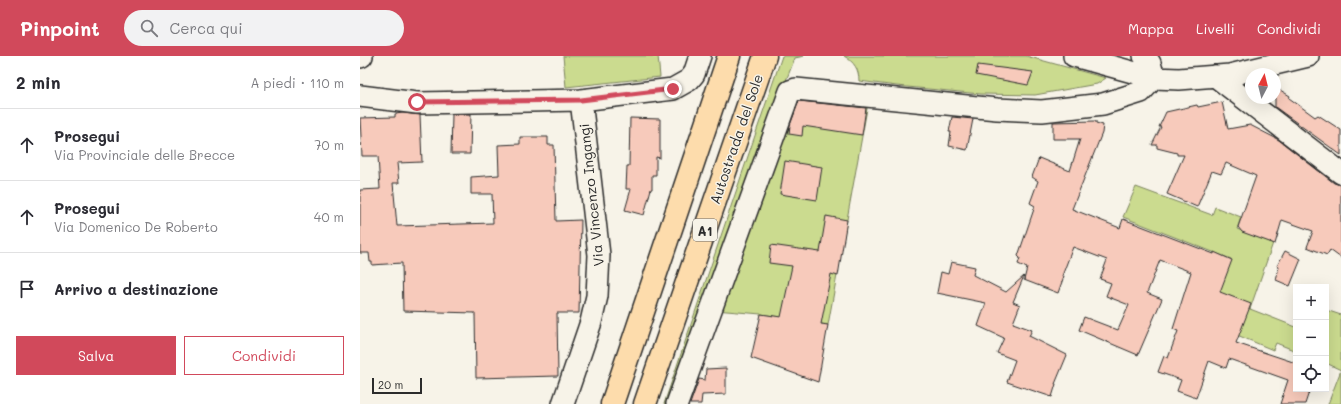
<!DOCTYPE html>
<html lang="it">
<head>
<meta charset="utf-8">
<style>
  :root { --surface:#fff; --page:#f2f2f3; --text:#2b2b33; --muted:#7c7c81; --line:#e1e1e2; --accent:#d1495b }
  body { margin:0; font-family:Mali,sans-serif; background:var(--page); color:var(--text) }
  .controls { position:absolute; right:12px; bottom:12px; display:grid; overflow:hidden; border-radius:0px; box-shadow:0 4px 16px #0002 }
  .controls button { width:36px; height:36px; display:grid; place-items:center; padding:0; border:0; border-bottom:1px solid var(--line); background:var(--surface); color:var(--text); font:20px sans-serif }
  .compass { position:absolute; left:885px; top:12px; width:36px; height:36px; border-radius:50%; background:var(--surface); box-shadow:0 4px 16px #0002; rotate:7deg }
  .scale { position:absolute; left:12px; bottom:10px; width:50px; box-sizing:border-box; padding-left:4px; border:2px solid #2b2b2b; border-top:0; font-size:11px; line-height:14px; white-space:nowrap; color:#2b2b2b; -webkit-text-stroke:3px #f7f3e8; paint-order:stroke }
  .stop { position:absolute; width:12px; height:12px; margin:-9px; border:3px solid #d1495b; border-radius:50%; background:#fff }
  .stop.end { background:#d1495b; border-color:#fff; box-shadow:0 1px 4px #0008 }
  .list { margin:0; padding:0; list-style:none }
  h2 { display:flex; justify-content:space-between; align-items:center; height:52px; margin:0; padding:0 16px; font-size:17px }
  h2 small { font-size:13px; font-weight:400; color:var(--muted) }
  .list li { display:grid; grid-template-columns:26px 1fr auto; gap:12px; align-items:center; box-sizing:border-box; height:72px; padding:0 16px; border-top:1px solid var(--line) }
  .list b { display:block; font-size:15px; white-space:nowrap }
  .list p { margin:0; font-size:13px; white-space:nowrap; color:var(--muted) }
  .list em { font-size:13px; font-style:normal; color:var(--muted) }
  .actions { display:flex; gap:8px; padding:12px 16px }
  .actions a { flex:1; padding:9px 0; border:1px solid var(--accent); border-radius:0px; text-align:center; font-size:14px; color:var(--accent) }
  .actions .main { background:var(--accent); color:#fff }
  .icon { flex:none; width:22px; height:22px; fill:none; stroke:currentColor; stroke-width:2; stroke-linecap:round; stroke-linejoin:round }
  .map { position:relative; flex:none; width:981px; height:348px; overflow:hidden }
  header { display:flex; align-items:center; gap:24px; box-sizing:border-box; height:56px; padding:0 20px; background:var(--accent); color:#fff }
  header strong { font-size:19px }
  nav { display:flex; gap:22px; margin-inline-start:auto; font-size:14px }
  .search { width:280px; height:36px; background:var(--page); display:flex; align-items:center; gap:10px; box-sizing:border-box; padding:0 14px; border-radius:22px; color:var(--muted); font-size:15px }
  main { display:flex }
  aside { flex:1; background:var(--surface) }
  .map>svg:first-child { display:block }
  .grass { fill:#cbdb8f; stroke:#7b835d }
  .building { fill:#f7cabb; stroke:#2b2b2b }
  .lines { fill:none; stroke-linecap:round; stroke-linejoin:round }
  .minor-casing { stroke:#2b2b2b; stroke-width:24 }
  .highway-casing { stroke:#2b2b2b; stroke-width:25 }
  .minor { stroke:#f7f3e8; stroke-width:21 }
  .highway { stroke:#fddcac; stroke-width:22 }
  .route { stroke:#d1495b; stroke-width:5 }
  .labels { text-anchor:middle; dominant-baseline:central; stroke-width:3; stroke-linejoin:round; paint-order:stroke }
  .shield { fill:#f7f3e8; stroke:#686764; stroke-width:1 }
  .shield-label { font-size:13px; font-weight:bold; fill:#2b2b2b }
  .street-label { font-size:14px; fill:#2b2b2b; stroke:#f7f3e8 }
</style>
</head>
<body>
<header>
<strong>Pinpoint</strong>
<div class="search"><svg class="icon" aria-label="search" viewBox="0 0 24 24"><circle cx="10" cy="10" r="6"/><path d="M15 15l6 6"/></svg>Cerca qui</div>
<nav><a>Mappa</a><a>Livelli</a><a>Condividi</a></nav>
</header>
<main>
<aside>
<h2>2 min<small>A piedi · 110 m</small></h2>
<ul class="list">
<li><svg class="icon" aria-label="ahead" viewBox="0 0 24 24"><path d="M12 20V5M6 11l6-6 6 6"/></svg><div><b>Prosegui</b><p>Via Provinciale delle Brecce</p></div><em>70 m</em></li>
<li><svg class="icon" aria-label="ahead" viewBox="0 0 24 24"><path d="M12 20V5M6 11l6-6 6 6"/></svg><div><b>Prosegui</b><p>Via Domenico De Roberto</p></div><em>40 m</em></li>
<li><svg class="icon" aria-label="arrive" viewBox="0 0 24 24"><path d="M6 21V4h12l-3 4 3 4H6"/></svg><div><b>Arrivo a destinazione</b></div></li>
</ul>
<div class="actions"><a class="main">Salva</a><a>Condividi</a></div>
</aside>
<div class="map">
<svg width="981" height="348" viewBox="0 0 981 348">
  <rect width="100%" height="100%" fill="#f7f3e8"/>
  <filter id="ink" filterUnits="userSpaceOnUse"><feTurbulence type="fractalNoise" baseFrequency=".025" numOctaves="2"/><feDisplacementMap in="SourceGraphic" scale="8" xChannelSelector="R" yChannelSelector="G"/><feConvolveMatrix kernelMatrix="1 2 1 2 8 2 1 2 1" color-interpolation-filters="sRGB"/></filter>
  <g filter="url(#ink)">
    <!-- grass -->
    <path class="grass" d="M203,0H298L300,21L206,31Z
      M422,0H444L435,2L397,97L312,348H304Z
      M484,0H666L746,22L737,28L675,39L621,38L537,30L499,25C499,13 494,6 484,0Z
      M431,40L508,47L468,269L401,258L355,254Z
      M776,131L852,159L855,151L881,161L877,173L913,187L890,253L936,271V295L916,287L913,294L877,279L852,256L871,203L763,161Z
      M966,254L981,259V348H968L981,314L966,307Z"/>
    <!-- building -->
    <path class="building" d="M618,9L673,16L668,29L616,19Z
      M915,31L930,40L929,42L955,61L958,59L981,74V99L915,51Z
      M439,45L506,52L502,79L443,70L442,80L429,78L430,69Z
      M862,46L868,73L890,69L919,84L974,127L981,129V202L970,194L967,199L947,191L953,175L922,164L915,188L882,176L878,171L896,120L866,107L861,118L852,115L837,151L807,138L824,99H817V97L797,92V89H792L801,71H799L806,56L837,49L838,51Z
      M43,57L60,59L62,106L37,107L39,127H33L37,170L133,167L132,138H111V121L139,119L138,89L160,88V81H188V89H194L196,165L221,164L219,257H197L198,320L116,322L115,257L43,255L42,207L12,209V206H10L9,197H0V134L20,133L18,100H2L0,62L35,61V58Z
      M92,58H111L110,98H91Z
      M592,61L613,63L607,94L589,90L591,76H589Z
      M270,62L300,63V102L296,101V119H292V133H291L284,159L265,154L271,133H266L267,110H269Z
      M736,65V67L743,69L742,77L712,153L760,172L763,163L854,198V196L872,204L860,236L891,248L876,287L936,307V333H950L945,348H920L928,324L869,303L866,312L849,305L836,342L817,335L821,324L798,316L804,300L808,302L818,275L813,273L831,216L800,204L787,237L802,243L778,299L719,274L724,261L758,274L769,249L746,240L751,227L740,223L747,204L713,191L702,220H704L698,237L664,224L667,212L658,208L660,202L658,200L675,150L670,147L678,125L672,121L679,102L710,115L720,83H693V66Z
      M425,105L462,111L457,144L420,138Z
      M466,160L487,164L478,220L471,218L461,268L468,269L458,326L391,302L401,258L421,261L432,210L409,207L411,189L460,196Z
      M925,195L941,203L930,230L916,224L919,211L917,210Z
      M591,206L615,211L613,219L646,236L664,220L653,246L660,249L653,267L672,274L669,280L707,299L695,328H696L692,341L647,326L655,304L637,297L644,282L618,270L626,247L577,237L581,216L588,218Z
      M366,312V338L342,339L341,348H330L339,323L345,324L346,313Z"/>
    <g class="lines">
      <!-- minor casing -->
      <g class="minor-casing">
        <path id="minor" d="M714,0L794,22L819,23L870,19L948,0
          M0,1L2,0
          M855,20L981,117
          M0,40L57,47L221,44L313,33L329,24L334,18L340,0
          M203,348L231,266L237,240L239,199L221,44
          M317,348L430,35L436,33L637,53L682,55L743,48L781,36L794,22L790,7L784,0"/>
      </g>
      <!-- highway casing -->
      <g class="highway-casing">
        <path id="highway" d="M252,348L369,0
          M285,348L405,0"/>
      </g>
      <!-- minor -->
      <use href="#minor" class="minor"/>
      <!-- highway -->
      <use href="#highway" class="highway"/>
    </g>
  </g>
  <g class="lines" filter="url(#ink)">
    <!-- route -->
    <path class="route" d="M57,46L221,44L313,33"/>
  </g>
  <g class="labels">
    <!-- shield labels -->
    <rect class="shield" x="333" y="163" width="24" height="22" rx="3"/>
    <g class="shield-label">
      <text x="345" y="174">A1</text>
    </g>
    <!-- street labels -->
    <g class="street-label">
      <text transform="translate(376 83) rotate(-71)">Autostrada del Sole</text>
      <text transform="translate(231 139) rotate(-96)">Via Vincenzo Ingangi</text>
    </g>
  </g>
</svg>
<div class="controls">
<button>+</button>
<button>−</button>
<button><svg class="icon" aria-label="locate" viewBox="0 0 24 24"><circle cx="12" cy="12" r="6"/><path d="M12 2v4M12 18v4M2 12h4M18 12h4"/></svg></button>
</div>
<svg class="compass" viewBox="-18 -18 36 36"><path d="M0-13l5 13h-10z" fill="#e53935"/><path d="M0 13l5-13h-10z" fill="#7c7c81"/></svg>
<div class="scale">20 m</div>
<div class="stop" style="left:57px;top:46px"></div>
<div class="stop end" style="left:313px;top:33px"></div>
</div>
</main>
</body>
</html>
